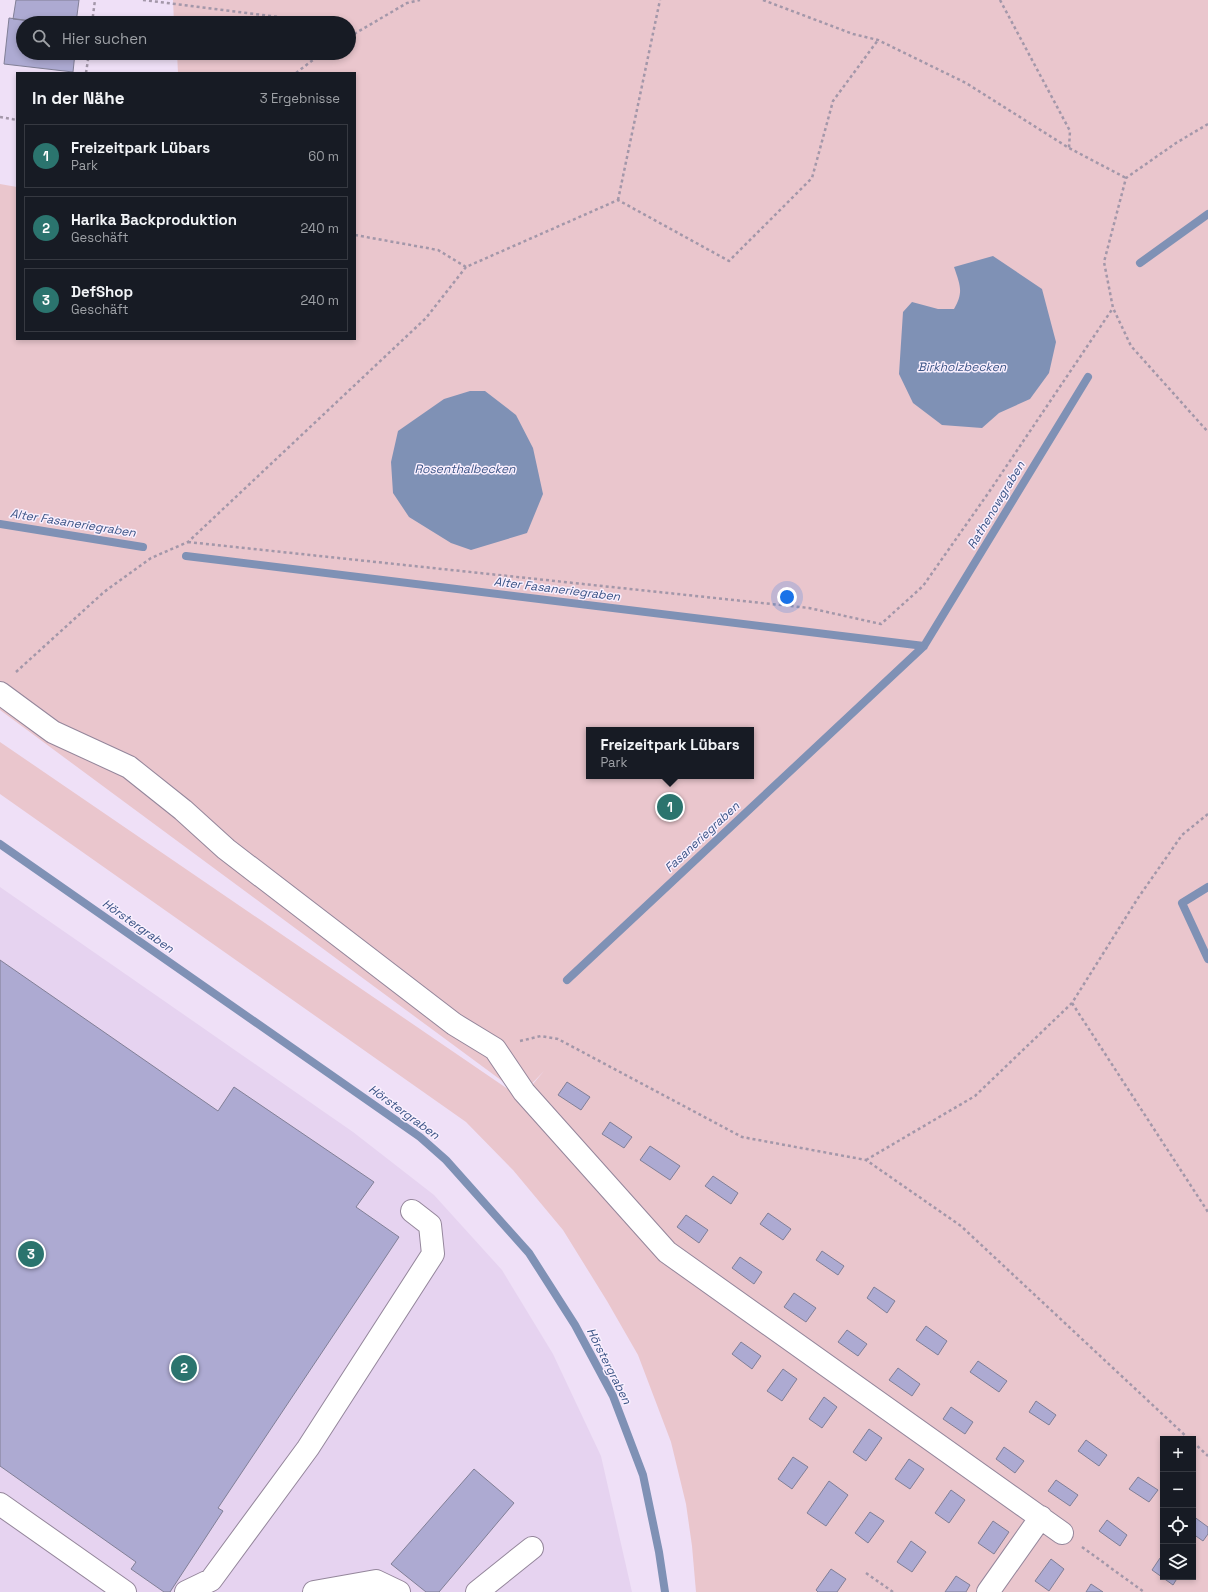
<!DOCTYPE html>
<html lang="de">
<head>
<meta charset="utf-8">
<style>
  :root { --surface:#171b24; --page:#242831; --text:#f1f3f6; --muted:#9ea1a6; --line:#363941; --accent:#2b746e }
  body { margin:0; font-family:"Space Grotesk",sans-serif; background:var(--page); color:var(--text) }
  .controls { position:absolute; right:12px; bottom:12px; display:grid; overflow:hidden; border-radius:0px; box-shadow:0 2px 6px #0003 }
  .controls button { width:36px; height:36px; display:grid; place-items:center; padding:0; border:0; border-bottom:1px solid var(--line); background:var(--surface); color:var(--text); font:20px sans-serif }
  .you { position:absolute; left:787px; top:597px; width:14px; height:14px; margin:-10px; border:3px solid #fff; border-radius:50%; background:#1a73e8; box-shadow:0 0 0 6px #1a73e833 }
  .badge { display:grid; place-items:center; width:26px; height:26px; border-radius:50%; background:var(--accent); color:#fff; font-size:13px; font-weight:700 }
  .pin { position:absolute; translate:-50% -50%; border:2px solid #fff; box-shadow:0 1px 4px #0006 }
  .popup { position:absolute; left:586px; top:727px; width:168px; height:52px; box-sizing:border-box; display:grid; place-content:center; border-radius:0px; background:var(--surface); filter:drop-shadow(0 1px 3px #0005); font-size:13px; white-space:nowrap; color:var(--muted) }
  .popup b { font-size:15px; color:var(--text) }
  .popup::after { content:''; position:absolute; left:50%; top:100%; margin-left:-8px; border:8px solid transparent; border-top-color:var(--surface) }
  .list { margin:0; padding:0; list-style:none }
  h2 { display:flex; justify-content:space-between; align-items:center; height:52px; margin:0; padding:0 16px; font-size:17px }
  h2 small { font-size:13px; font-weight:400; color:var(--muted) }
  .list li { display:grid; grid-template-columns:26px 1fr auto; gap:12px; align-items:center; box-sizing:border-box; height:64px; margin:0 8px 8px; padding:0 8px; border:1px solid var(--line); border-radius:0px }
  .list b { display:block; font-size:15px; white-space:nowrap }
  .list p { margin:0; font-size:13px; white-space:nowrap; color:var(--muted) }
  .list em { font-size:13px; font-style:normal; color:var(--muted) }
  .icon { flex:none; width:22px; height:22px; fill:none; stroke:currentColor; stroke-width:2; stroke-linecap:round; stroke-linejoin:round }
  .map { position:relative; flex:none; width:1208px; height:1592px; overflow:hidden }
  .search { position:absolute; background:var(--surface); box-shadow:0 2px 6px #0003; left:16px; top:16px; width:340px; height:44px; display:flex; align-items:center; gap:10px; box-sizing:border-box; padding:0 14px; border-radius:22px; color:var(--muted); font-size:15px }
  .panel { position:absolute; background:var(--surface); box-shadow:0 2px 6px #0003; left:16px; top:72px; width:340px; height:268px; border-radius:0px }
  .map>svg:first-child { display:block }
  .built { fill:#e6d3f0 }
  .green { fill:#eac6cd; fill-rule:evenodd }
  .water { fill:#7f91b5 }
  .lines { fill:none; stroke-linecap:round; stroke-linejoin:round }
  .stream { stroke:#7f91b5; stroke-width:8 }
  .building { fill:#adaad2; stroke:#817f96 }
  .minor-casing { stroke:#94869b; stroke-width:24 }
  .path { stroke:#a397a9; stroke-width:2.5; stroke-dasharray:3 3; stroke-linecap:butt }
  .minor { stroke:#fff; stroke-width:22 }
  .labels { text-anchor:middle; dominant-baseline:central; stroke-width:3; stroke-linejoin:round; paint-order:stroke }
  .water-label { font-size:12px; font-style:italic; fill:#3b5486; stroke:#f9effe }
</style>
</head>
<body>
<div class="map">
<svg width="1208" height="1592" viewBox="0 0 1208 1592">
  <rect width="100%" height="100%" fill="#efe0f7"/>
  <!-- built -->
  <path class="built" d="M0,887L353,1132L434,1195L502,1270L553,1354L601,1456L632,1592H0Z"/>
  <!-- green -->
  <path class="green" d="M173,0H1208V1592H696L692,1546L686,1504L671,1442L638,1355L607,1301L563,1230L513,1170L466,1122L0,794V742L521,1098L544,1071L521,1095L0,710V184L17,187V339H355V73H178L177,53H349V23H174ZM589,730H751V776H589ZM1163,1439H1193V1577H1163Z"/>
  <!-- water -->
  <path class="water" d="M993,256L1042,289L1056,342L1049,373L1030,399L999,413L982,428L942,425L913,403L899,374L903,312L912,302L938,309H954C964,292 960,285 954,267Z
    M470,391H485L516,415L533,448L543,494L527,533L471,550L451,543L409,517L393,493L391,462L398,431L444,399Z"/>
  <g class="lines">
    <!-- stream -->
    <path class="stream" d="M1140,263L1208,214
      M0,524L143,547
      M186,556L924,646
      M0,844L420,1137L446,1160L529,1253L575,1325L613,1396L643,1475L659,1552L665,1592
      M1208,887L1182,903L1208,959
      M567,980L924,646L1088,377"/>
  </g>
  <!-- building -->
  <path class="building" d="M16,0H79L76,23H47L13,19Z
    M9,18L47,23H23V53H75L73,72L4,64Z
    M0,960L218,1111L234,1087L374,1182L356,1207L399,1237L218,1508L223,1511L170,1592H164L131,1569L136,1562L0,1466Z
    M567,1082L590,1097L581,1110L558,1095Z
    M610,1122L632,1137L624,1148L602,1134Z
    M650,1146L680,1166L670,1180L640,1160Z
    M713,1176L738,1193L731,1204L705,1186Z
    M768,1213L791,1229L783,1240L760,1224Z
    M686,1215L708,1230L699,1243L677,1227Z
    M822,1251L844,1266L838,1275L816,1260Z
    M740,1257L762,1272L754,1284L732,1268Z
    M874,1287L895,1301L887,1313L867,1298Z
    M794,1293L816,1308L806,1322L784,1307Z
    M926,1326L947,1341L938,1355L916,1340Z
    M847,1330L867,1344L858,1356L838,1342Z
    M741,1342L761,1356L752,1369L732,1354Z
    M978,1361L1007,1381L999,1392L970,1372Z
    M898,1368L920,1384L912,1396L889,1380Z
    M783,1369L797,1379L782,1401L767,1391Z
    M824,1397L837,1407L822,1428L809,1419Z
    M1036,1401L1056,1415L1049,1425L1029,1412Z
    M951,1407L973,1422L965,1434L943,1419Z
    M869,1429L882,1438L866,1461L853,1452Z
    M1086,1440L1107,1455L1099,1466L1078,1451Z
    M1004,1447L1024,1461L1015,1473L996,1459Z
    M793,1457L808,1467L792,1489L778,1479Z
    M909,1459L924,1469L910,1489L895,1479Z
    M474,1469L514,1503L439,1592H426L391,1564Z
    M1138,1477L1158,1490L1149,1502L1129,1489Z
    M1056,1480L1078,1495L1070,1506L1048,1491Z
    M829,1481L848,1495L826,1526L807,1513Z
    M951,1490L965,1500L949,1523L935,1513Z
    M870,1512L884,1521L868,1543L855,1533Z
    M1193,1516L1208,1527V1534L1203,1541L1193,1534Z
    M1107,1520L1127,1535L1120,1546L1099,1531Z
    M993,1521L1009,1532L994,1554L978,1543Z
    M911,1541L926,1552L912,1572L897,1562Z
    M1160,1558L1163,1559V1577H1178L1173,1585L1152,1570Z
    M1051,1559L1064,1569L1049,1591L1035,1581Z
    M831,1569L846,1579L837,1592H818L816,1590Z
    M956,1576L970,1585L966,1592H945Z
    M1091,1584L1103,1592H1086Z"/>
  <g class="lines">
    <!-- minor casing -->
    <g class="minor-casing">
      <path id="minor" d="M0,693L53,732L129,767L183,810L226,849L454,1024L495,1049L524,1092L667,1252L1062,1533
        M0,1504L125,1592
        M186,1592L211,1580L308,1448L433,1254L430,1225L412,1211
        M314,1592L376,1581L399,1592
        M477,1592L532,1548
        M988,1592L1041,1517"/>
    </g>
    <!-- path -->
    <path class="path" d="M143,0L279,17
      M763,0L853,34L878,40L966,83L1069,148L1126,178
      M1000,0L1070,131L1069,148
      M92,23L95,0
      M349,37L407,3L420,0
      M86,73L89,53
      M296,73L322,53
      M0,117L17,120
      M1208,124L1176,143L1126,178L1104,262L1113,308L1131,346L1208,432
      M618,200L660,0
      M355,235L438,250L466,267L618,200L729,261L812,178L833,101L878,40
      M188,542L809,608L881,624L923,586L989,492L1113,308
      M16,672L104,592L151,558L188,542L426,318L466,267
      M1072,1003L1208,1212
      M520,1041L541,1036L558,1039L742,1137L866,1160L961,1226L1189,1439
      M866,1160L975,1096L1072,1003L1138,898L1182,835L1208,814
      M1193,1442L1208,1456
      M1082,1547L1144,1592
      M866,1573L893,1592"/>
    <!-- minor -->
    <use href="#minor" class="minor"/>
  </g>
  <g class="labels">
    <!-- water labels -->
    <g class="water-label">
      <text x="962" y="367">Birkholzbecken</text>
      <text x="465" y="469">Rosenthalbecken</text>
      <text transform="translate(996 505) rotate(-59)">Rathenowgraben</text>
      <text transform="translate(73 523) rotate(9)">Alter Fasaneriegraben</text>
      <text transform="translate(557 589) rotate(7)">Alter Fasaneriegraben</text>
      <text transform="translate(702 837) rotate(-43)">Fasaneriegraben</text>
      <text transform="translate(138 926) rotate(35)">Hörstergraben</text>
      <text transform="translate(404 1112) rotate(36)">Hörstergraben</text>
      <text transform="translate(609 1366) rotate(63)">Hörstergraben</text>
    </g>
  </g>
</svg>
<div class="controls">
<button>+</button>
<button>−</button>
<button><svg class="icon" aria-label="locate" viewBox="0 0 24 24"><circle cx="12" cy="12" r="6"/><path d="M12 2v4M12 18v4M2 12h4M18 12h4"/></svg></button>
<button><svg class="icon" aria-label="layers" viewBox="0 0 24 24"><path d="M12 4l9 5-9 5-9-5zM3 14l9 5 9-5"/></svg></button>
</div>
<div class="you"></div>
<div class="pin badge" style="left:670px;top:807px">1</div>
<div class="popup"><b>Freizeitpark Lübars</b>Park</div>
<div class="pin badge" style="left:184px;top:1368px">2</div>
<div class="pin badge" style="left:31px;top:1254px">3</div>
<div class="search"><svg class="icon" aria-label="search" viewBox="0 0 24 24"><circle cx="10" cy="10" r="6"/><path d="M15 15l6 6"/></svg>Hier suchen</div>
<section class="panel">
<h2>In der Nähe<small>3 Ergebnisse</small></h2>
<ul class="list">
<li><span class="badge">1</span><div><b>Freizeitpark Lübars</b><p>Park</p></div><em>60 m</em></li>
<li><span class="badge">2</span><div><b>Harika Backproduktion</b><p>Geschäft</p></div><em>240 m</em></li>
<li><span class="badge">3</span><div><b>DefShop</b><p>Geschäft</p></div><em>240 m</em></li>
</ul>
</section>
</div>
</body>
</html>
